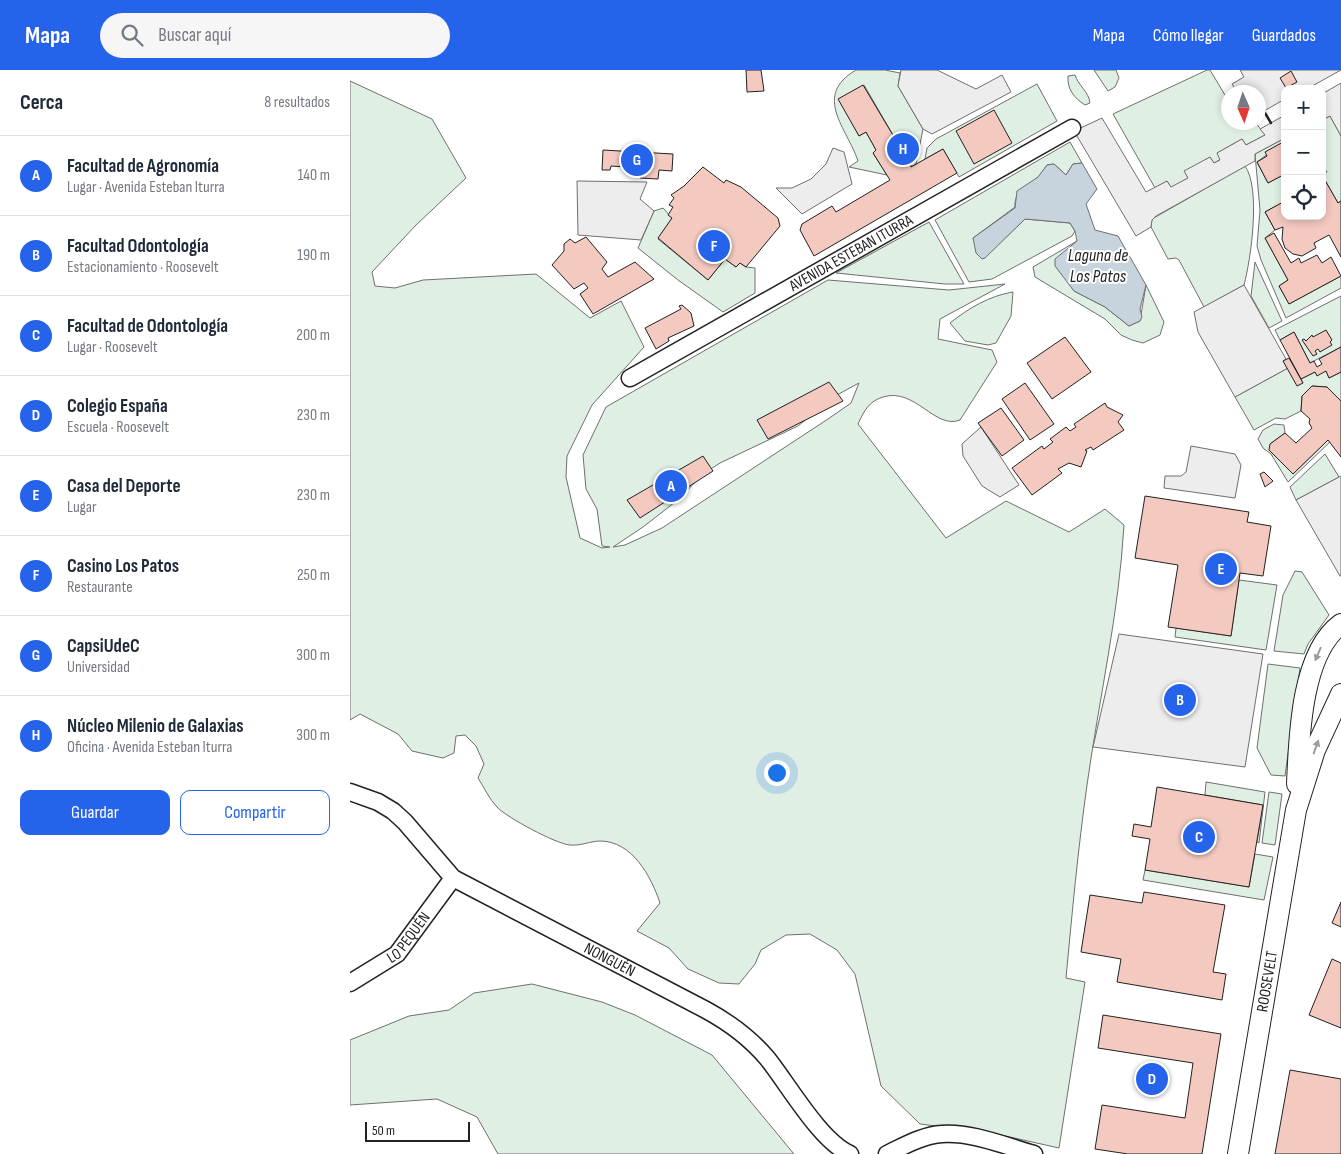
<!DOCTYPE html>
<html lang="es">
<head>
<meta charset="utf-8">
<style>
  :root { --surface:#fff; --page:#f6f6f7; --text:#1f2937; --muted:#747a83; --line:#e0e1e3; --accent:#2563eb }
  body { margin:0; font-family:"Sofia Sans Condensed",sans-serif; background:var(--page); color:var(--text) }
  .controls { position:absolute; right:15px; top:15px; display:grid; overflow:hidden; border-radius:10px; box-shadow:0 2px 8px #0003 }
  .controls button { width:45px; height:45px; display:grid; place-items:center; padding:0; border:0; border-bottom:1px solid var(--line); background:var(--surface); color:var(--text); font:25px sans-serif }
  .compass { position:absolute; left:871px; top:15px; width:45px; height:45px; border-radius:50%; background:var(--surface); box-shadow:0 2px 8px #0003; rotate:177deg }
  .scale { position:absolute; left:15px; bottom:12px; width:105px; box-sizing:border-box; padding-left:5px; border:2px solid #222; border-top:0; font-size:14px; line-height:18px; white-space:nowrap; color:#222; -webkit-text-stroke:4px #fff; paint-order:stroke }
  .you { position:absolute; left:426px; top:702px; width:18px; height:18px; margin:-12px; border:4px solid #fff; border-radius:50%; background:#1a73e8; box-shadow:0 0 0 8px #1a73e833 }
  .badge { display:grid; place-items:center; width:32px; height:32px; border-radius:50%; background:var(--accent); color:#fff; font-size:16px; font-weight:700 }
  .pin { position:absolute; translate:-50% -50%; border:2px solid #fff; box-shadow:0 1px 5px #0006 }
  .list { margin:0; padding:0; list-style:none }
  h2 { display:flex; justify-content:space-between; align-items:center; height:65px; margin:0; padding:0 20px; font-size:21px }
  h2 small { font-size:16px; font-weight:400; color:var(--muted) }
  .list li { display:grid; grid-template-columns:32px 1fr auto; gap:15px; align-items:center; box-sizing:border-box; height:80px; padding:0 20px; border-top:1px solid var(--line) }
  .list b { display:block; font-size:19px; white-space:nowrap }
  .list p { margin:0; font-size:16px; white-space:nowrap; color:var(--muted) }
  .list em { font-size:16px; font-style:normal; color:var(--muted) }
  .actions { display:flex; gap:10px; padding:15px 20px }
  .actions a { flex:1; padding:11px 0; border:1px solid var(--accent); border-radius:10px; text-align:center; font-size:18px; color:var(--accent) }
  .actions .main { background:var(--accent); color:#fff }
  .icon { flex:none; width:28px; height:28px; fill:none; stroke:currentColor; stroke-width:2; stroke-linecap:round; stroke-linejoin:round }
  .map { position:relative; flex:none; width:991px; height:1084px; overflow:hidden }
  header { display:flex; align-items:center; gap:30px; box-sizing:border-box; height:70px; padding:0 25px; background:var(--accent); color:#fff }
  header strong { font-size:24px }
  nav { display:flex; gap:28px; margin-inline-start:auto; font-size:18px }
  .search { width:350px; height:45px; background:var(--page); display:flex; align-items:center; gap:12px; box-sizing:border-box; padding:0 18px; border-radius:28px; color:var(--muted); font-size:19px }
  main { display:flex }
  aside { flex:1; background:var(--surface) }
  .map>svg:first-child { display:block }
  .green { fill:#e0efe3; stroke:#6f6f6f; fill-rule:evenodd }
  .parking { fill:#ededed; stroke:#6f6f6f }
  .water { fill:#c7d3dd; stroke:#6f6f6f }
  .building { fill:#f3c9c0; stroke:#222 }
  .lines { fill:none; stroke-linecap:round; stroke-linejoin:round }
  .minor-casing { stroke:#222; stroke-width:19 }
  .major-casing { stroke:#222; stroke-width:22 }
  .minor { stroke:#fff; stroke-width:16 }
  .major { stroke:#fff; stroke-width:20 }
  .wall { stroke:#222; stroke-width:2.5 }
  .oneway { fill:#9c9c9c }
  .labels { text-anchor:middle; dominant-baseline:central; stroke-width:4; stroke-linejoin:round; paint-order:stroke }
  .street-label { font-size:16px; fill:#222; stroke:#fff }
  .water-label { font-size:18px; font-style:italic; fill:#222; stroke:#fff }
</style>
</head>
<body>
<header>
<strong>Mapa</strong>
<div class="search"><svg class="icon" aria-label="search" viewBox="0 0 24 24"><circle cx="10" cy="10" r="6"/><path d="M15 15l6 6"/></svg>Buscar aquí</div>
<nav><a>Mapa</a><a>Cómo llegar</a><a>Guardados</a></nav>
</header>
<main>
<aside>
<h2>Cerca<small>8 resultados</small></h2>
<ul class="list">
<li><span class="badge">A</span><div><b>Facultad de Agronomía</b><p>Lugar · Avenida Esteban Iturra</p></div><em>140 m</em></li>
<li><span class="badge">B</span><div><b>Facultad Odontología</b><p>Estacionamiento · Roosevelt</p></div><em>190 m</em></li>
<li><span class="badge">C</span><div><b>Facultad de Odontología</b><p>Lugar · Roosevelt</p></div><em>200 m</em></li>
<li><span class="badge">D</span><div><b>Colegio España</b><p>Escuela · Roosevelt</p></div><em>230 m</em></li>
<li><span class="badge">E</span><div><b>Casa del Deporte</b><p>Lugar</p></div><em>230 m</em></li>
<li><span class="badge">F</span><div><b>Casino Los Patos</b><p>Restaurante</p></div><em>250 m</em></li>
<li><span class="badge">G</span><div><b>CapsiUdeC</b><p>Universidad</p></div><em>300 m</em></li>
<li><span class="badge">H</span><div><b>Núcleo Milenio de Galaxias</b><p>Oficina · Avenida Esteban Iturra</p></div><em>300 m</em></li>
</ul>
<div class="actions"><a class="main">Guardar</a><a>Compartir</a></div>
</aside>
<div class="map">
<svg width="991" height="1084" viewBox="0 0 991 1084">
  <rect width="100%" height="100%" fill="#fff"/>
  <!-- green -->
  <path class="green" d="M506,0H535L550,3L548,16L573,59L566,94L561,97L559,85L554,77H550L514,15L489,29L509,66L516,62L526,80L523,83L537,105L499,97L508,91C497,58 462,26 506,0Z
    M744,0H766L769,8L765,17L758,21Z
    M857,0H860L878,30V52L906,53L915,65L896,75L892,69L867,83L871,89L864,93L860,87L835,102L838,108L821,118L817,111L805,118L763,44Z
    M725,5C728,15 739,22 740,33L735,35C724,28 717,19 718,6Z
    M0,11L82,49L116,108L66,155L22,202L25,216L45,218L73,210L186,204L240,248L271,231L294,277L242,335L217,386L216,407L230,468L252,478L260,477L252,476L247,439L236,419L233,385L256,337L478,210L599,220L655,214L590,249L588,269L642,280L647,292L610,350C585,360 565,317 533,327C519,331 514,341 508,354L596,468L656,431L719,462L755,439L774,455C769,543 749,629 737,715C728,779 722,844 716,908L735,912L709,1078L642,1063L570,1054L531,1016L505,904L487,880L460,864L436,865L411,880L405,894L389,914L369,913L338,899L319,878L287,861L310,833C301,806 282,771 250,771C241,771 231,776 220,775C206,774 156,747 147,737C139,729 134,717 128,708L134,694L126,676L115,665L106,666L104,683L93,688L62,681L48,664L10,644L0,650ZM509,313L501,333L478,349L312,458L275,475L263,477L293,457L329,429L353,404L370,393L448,356L485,326Z
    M687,14L707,51L609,107L593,79L575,89L577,78L586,69Z
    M980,46L991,66V131L988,133L972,105L977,102L972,94V50Z
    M935,68V71L907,92L918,113L935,104V131L915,142L925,160L915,168L938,210L929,216L939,234L991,206V218L936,248L911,190L907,176L910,140L905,84Z
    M720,72L732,93L723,94L716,105L704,94L697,95C694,99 691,105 687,108C676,117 664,121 665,137L623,168L633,189L675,149L720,153L725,161L722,166L642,209L619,212L585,150Z
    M895,96C911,118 901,189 894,215L854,237L829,190L826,188L818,189L801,157L802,149Z
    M313,138L322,148L308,169L358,210L375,189L386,197L390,193L396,197L405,198V223L373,242L328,210L288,178L304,141Z
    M579,152L614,214H595L486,203Z
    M727,171L720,177L719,214L724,221L755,237L779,256L790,251L796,215L814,252L810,265L793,273L782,270L771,265L755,249L685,207L683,197Z
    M905,192L932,251L919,258L901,226Z
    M663,222L661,246L646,273L638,275L615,271L600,253C619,238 639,226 663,222Z
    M991,226V277L960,293L944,262L930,270L925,260Z
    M938,298L953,313L951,309L965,302L976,301L979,308L991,302V331L977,317L962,316L952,326L951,341L935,349L926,348L904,360L885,327Z
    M924,354L934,355L935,363L920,374L943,404L978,370L980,372L938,412L921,384L913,378L908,369L913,360Z
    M975,384L989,407L946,430L940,417Z
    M945,501L952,502L979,545L958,574L954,584L924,581L933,525Z
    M889,510L927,515L916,580L825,567L826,558L881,566Z
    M918,594L950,598L935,706L921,705L907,678Z
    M856,712L915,722L909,773L907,772L913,735L855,725Z
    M919,722L932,724L925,775L912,773Z
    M905,784L923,787L914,830L793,810L795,800L899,817Z
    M182,914L252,932L285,945L362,985L444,1084H148L127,1047L87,1029L0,1035V970L59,946L99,940L124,923Z"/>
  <!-- parking -->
  <path class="parking" d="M551,0H587L626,19L652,5L661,22L582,64L573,59L548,16Z
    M890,0H991L964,15L965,19H935V29L914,41L909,31L908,22H887L882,14L894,7Z
    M991,13V66L980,46L972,50V24Z
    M935,45V68L905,84V91L806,146L802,150L801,157L786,166L724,61L752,48L796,122L817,111L821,117L838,108L834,101L860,87L864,93L870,90L867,83L892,69L896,75L915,65L910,59Z
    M483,78L494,82L502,114L452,144L426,118H442L461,109L476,94Z
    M227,111L297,112L290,129L304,141L291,170L228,165Z
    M894,215L936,289L933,291L938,298L885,327L848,262L844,242Z
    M631,357L669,415L650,427L632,416L613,386L612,374Z
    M841,376L885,384L891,395L885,428L814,418L815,406H831L836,402Z
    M991,406V506H990L946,430Z
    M769,564L913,584L895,697L743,677Z"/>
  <!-- water -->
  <path class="water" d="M732,93L747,119L736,134L745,160L768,166L796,215L790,239L792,247L790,251L779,256L755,237L724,221L705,196V189L727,171L725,161L720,153L675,149L635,188L632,189L626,183L623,168L665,138L667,121L688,107L697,95L704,94L716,105L723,94Z"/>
  <!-- building -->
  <path class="building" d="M396,0H411L414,21L397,22Z
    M941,1L947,12L936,18L930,8Z
    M513,15L550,77L554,76L559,85L561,97L593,79L607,103L464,186L450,160L452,154L482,136L486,142L540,110L523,83L526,80L516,62L509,66L488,29Z
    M644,40L662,73L624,94L606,61Z
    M935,71V104L918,113L907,92L917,86L915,82Z
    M253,80L323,84L322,101L309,100L308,109L290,108V98L261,96L260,100H252Z
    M353,97L374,113L376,110L391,117L428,148L430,156L396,197L390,193L386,197L375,189L358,210L308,168L322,148L318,145L323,137L319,135L324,128L321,125L334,116Z
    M972,105L988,133L991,131V187L979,165L964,173L966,178L952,186L943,184L935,178L932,169L933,157L925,160L915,142L935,131V146H972Z
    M924,163L941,193L949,188L951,193L967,185L972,193L981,187L991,206L939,234L929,216L938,210L915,168Z
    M236,167L257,192L252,199L258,207L285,192L304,209L243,244L230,224L238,218L234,213L224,219L202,195L214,181V174L220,169L225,173Z
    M332,235L341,243L344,256L318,268L319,271L306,279L295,258L331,239L329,236Z
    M976,260L982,270L980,272L982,275L970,282L968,279L965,281L967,284L963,286L952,270L954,269L956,271L962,265L963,267Z
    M944,262L960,293L964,291L967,297L972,294L969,289L991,277V302L979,308L976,301L967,306L965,302L951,309L930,270Z
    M715,267L741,302L702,329L677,293Z
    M939,288L953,313L947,316L933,291Z
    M479,312L493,331L418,369L407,350Z
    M675,313L704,354L680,370L652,329Z
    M962,316L977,317L991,331V387L978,370L943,404L919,380L920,374L935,363L946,373L962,358L959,353L960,349L951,341L952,326Z
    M755,333L757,337L773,345L768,352L774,360L743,380L741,377L735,380L737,381L731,397L719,393L708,399L712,403L682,425L662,398L692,376L694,379L703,372L700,369L716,357L720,361L726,357L724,354Z
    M651,338L674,370L652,386L628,353Z
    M353,386L363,401L290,448L277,430Z
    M914,402L923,411L915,417L910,404Z
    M795,426L899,442L897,452L921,456L913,506L890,503L881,566L818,557L828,495L785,488Z
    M807,717L913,735L899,817L795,800L800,769L782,766L784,754L801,757Z
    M794,822L875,835L863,902L876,904L872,930L767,912L771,889L731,882L740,825L792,833Z
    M991,832V857L982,853Z
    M982,889L991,893V958L959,945Z
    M753,945L871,964L852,1084H778L745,1079L752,1035L835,1048L843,993L748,978Z
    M940,1000L991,1009V1084H925Z"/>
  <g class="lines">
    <!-- minor casing -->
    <g class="minor-casing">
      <g id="minor">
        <path id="s1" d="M280,308L722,58"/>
        <path id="s2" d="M0,722L28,732L43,741L55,752L103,808L356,940C380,953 399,967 417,988C438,1014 470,1071 500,1084"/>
        <path id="s3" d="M0,913L47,884L103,808"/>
        <path d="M537,1084C554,1076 573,1065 592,1064C623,1062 655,1076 684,1084"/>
      </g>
    </g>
    <!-- major casing -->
    <g class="major-casing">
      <g id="major">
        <path d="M947,714C949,668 951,583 991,554"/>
        <path id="s4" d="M888,1084L946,740L965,680L991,624"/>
      </g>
    </g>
    <!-- minor -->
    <use href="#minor" class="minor"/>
    <!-- major -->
    <use href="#major" class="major"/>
    <!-- wall -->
    <path class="wall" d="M903,21V22
      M908,31L921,53"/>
  </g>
  <!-- one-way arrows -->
  <defs><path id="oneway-solid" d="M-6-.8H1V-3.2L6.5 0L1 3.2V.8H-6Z" transform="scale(1.25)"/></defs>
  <g class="oneway">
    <use href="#oneway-solid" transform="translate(968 584) rotate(113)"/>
    <use href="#oneway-solid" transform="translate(966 677) rotate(-70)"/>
  </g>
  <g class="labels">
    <!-- street labels -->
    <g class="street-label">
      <text stroke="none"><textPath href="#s1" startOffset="254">AVENIDA ESTEBAN ITURRA</textPath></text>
      <text stroke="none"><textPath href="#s3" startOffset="75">LO PEQUÉN</textPath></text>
      <text stroke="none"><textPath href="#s2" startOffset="314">NONGUÉN</textPath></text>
      <text stroke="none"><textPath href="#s4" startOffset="175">ROOSEVELT</textPath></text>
    </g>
    <!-- water labels -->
    <g class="water-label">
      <text x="748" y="185">Laguna de<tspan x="748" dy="21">Los Patos</tspan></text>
    </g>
  </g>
</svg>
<div class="controls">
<button>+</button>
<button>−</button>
<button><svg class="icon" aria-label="locate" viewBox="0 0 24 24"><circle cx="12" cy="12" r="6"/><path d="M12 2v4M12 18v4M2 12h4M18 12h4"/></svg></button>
</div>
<svg class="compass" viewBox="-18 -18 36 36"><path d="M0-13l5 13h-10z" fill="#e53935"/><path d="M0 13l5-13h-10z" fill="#747a83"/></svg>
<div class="scale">50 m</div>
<div class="you"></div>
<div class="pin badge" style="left:321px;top:416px">A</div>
<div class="pin badge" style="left:830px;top:630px">B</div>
<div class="pin badge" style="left:849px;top:767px">C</div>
<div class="pin badge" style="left:802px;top:1009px">D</div>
<div class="pin badge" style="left:871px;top:499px">E</div>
<div class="pin badge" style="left:364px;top:176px">F</div>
<div class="pin badge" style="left:287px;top:90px">G</div>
<div class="pin badge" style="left:553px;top:79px">H</div>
</div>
</main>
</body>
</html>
